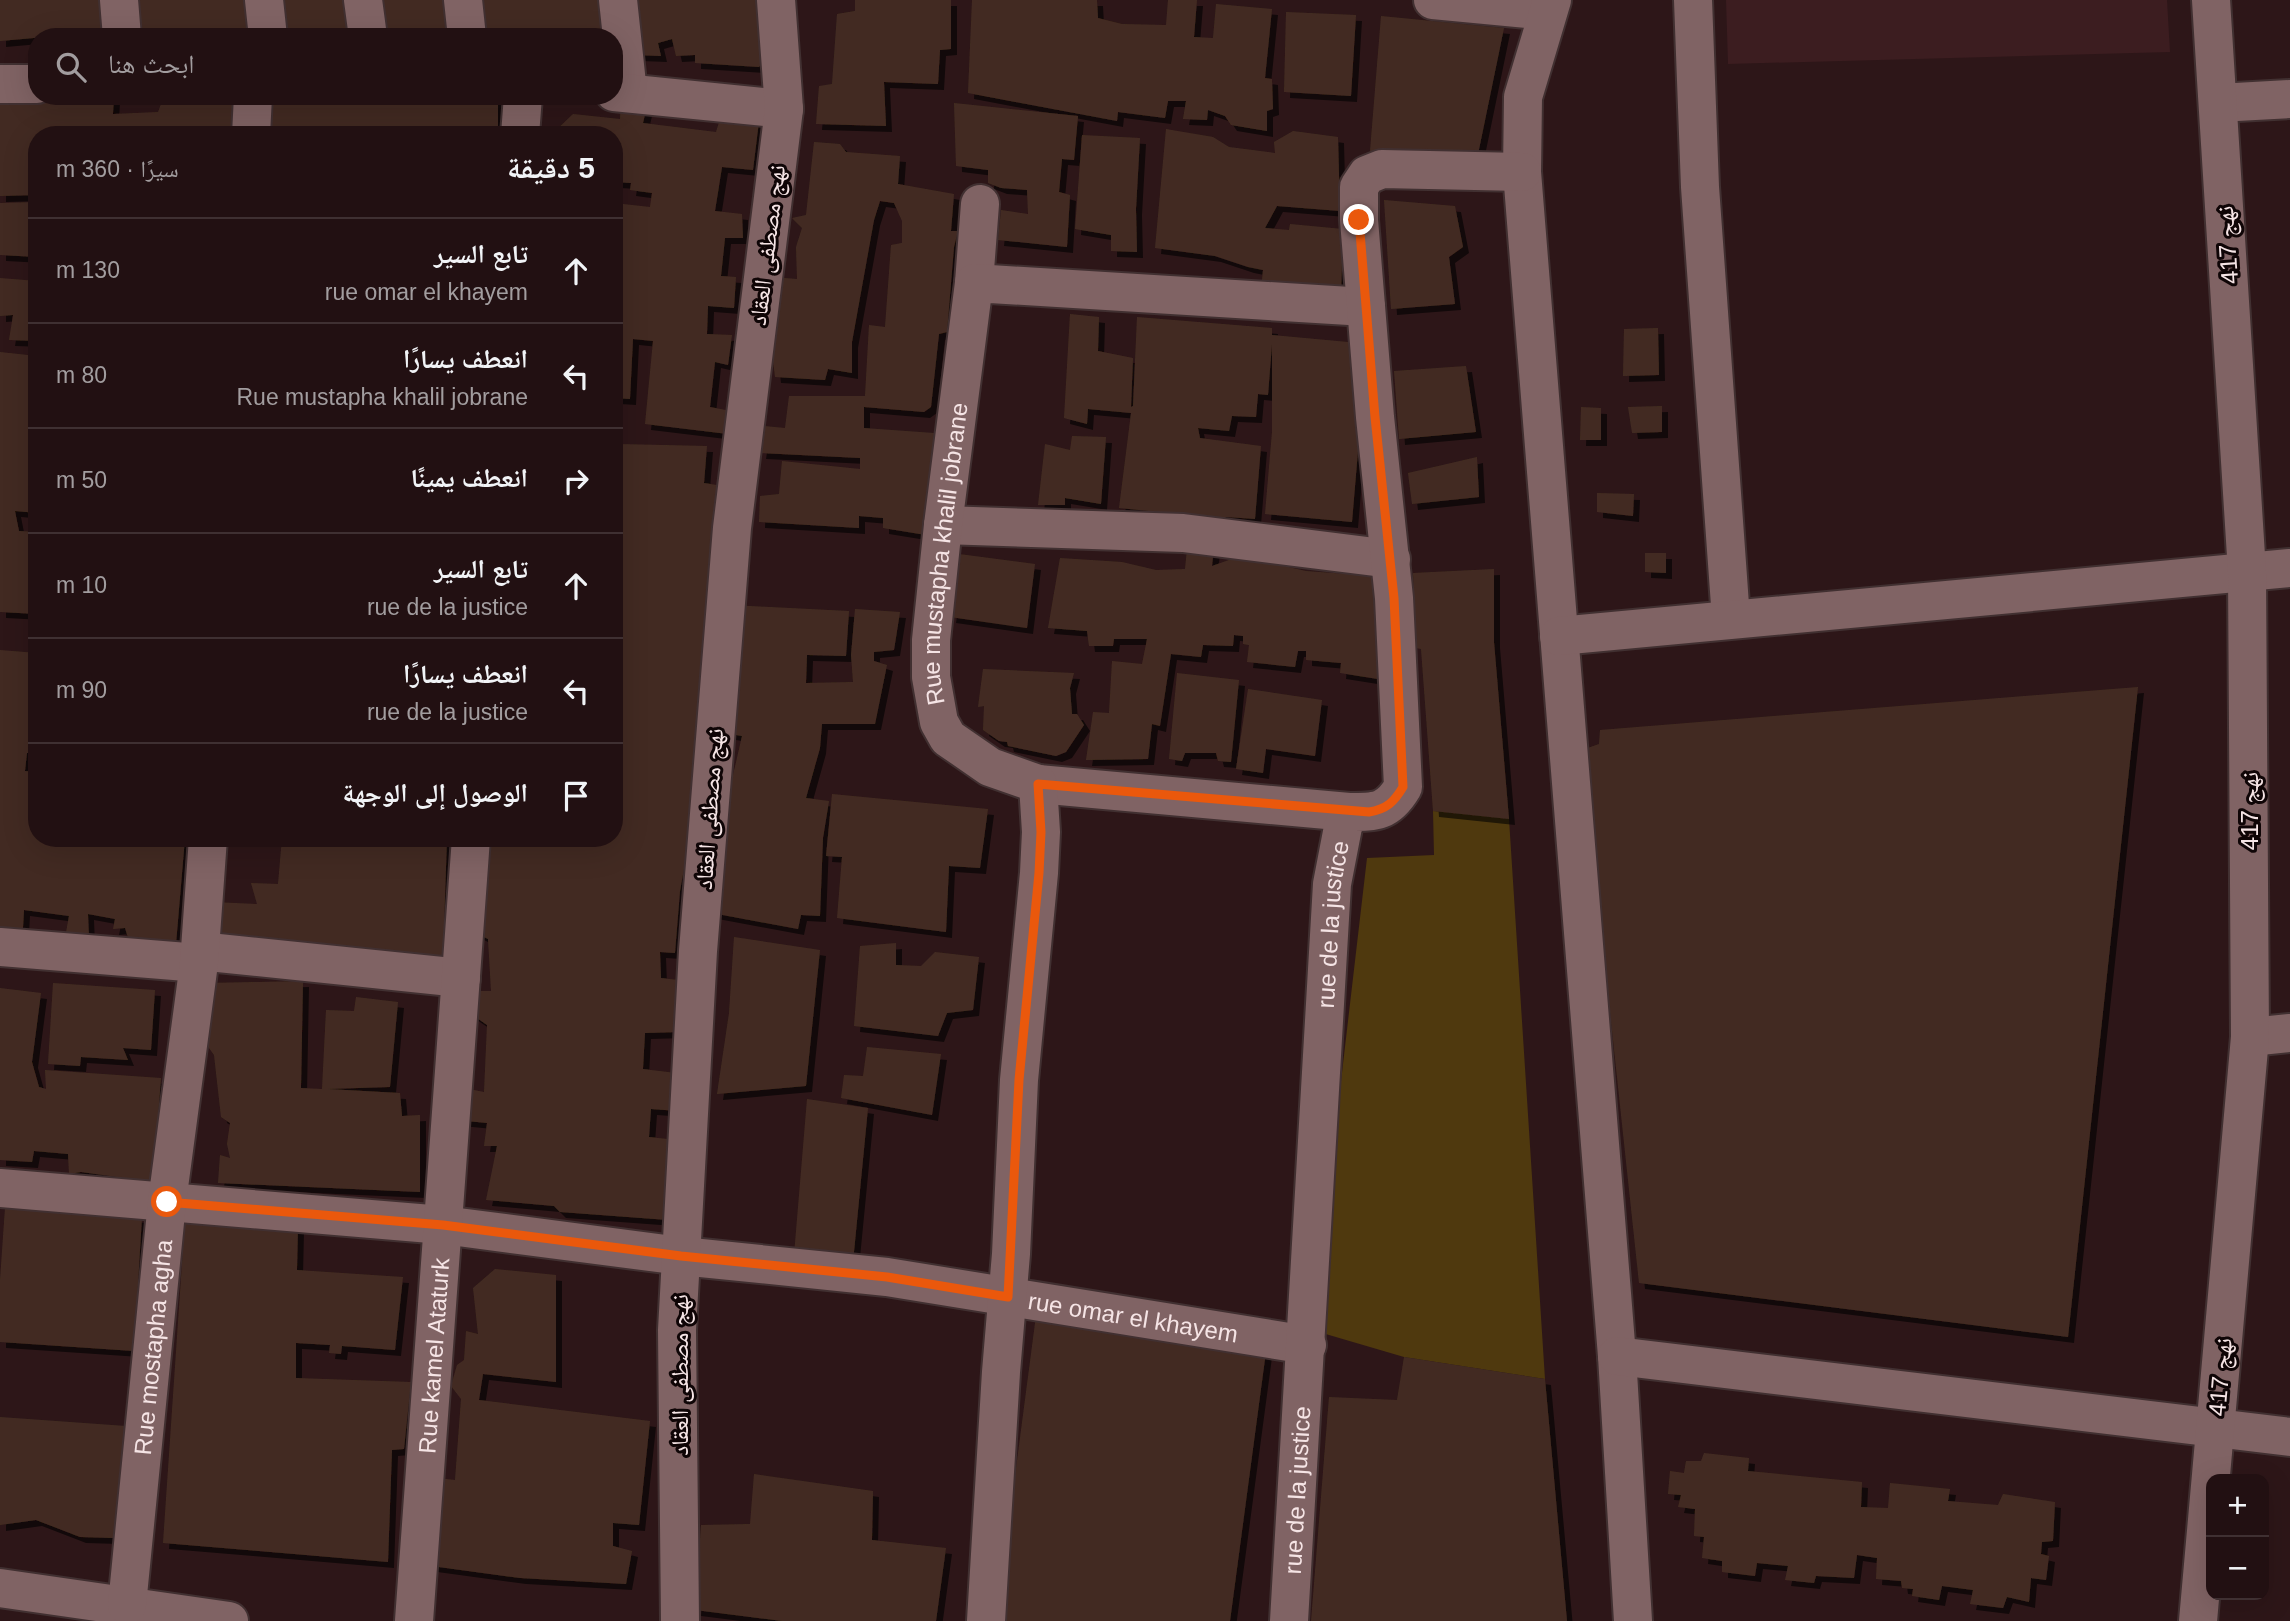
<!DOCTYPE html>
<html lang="ar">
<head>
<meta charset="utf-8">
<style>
  :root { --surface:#221012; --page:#2a191b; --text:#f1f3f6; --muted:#a29d9f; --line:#3f3032 }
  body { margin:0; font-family:Helvetica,"Noto Naskh Arabic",sans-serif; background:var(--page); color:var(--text); direction:rtl }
  .controls { position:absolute; right:21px; bottom:21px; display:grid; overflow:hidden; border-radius:14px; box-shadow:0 7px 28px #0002 }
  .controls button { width:63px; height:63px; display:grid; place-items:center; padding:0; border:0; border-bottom:2px solid var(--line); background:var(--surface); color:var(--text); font:35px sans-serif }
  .stop { position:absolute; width:21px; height:21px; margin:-16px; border:5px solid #ea580c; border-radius:50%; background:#fff }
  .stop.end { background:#ea580c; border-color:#fff; box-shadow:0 2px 7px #0008 }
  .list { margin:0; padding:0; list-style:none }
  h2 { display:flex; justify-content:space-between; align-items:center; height:91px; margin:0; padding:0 28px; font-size:30px }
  h2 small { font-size:23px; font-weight:400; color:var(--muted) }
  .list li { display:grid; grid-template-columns:46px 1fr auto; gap:21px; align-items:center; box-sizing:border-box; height:105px; padding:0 28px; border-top:2px solid var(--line) }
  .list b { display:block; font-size:26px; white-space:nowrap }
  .list p { margin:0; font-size:23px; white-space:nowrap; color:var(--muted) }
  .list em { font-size:23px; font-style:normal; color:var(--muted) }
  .icon { flex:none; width:38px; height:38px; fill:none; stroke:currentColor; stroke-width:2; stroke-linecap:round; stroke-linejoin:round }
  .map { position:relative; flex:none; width:2290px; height:1621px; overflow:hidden; direction:ltr }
  .search { position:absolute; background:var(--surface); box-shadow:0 7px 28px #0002; left:28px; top:28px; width:595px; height:77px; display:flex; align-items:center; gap:18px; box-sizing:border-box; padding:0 24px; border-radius:28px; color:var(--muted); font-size:26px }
  .panel { position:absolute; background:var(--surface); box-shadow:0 7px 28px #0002; left:28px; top:126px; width:595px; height:721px; border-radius:28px; direction:rtl }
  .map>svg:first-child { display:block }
  .built { fill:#3c1d20 }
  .green { fill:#4f390e }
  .building { fill:#422c21; filter:url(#shadow) }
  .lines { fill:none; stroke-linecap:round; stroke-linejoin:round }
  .minor-casing { stroke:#413031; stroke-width:42 }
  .minor { stroke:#806364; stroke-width:38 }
  .route { stroke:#ea580c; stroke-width:9 }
  .labels { text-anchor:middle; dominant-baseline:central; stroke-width:6; stroke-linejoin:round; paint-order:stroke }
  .street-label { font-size:24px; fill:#f5e4e5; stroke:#0f0506 }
</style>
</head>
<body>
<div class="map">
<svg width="2290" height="1621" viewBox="0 0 2290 1621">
  <defs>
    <filter id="shadow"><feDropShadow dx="6" dy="6" stdDeviation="0" flood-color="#0009"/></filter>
  </defs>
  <rect width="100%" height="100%" fill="#2d1618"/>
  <!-- built -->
  <path class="built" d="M1726,0H2167L2170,52L1728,64Z"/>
  <!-- green -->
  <path class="green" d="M1433,811L1509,819L1545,1379L1404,1357L1312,1330L1367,858L1434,855Z"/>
  <!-- building -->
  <path class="building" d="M0,0H112L113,31L0,41Z
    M130,0H260L264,37H131Z
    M276,0H356L360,37H281Z
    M379,0H453L456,37H381Z
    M466,0H607L610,37H471Z
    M625,0H762L767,56L759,67L695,63V55L676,56L672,39L658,43L661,56L635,55Z
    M855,0H951V49L940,50L938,84L884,82L886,126L816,124L819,86L832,84L837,14L855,11Z
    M972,0H1097L1098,18L1122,24L1166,25L1168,0H1197L1194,37L1213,38L1216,4L1272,9L1265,78L1272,79L1273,109L1267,111V131L1231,125L1225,116L1208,110L1207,120L1183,119L1186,101H1168L1165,118L1118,112L1117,121L968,93Z
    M1286,12L1356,15L1351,96L1284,92Z
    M1381,16L1504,28L1476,164L1370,151Z
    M0,93L37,96H114L113,114L158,112L164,96L241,98L236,135H37V195L0,196Z
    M272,96H498V135H271Z
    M621,100L647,106L643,123L716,132L723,109L760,113L753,170L722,167L715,211L742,214L743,238H725L721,276L736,277L734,308L708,306L707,334L732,335L728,365L715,362L710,407L736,412L728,434L645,424L653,341L633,339L630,399L614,398V203L650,207L652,193L630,190L631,183L614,182V135H551L573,114L620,119Z
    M954,103L1078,116L1074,160L1062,159L1059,192L1070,195L1067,247L998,240L1001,210L1028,214L1027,190L1001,188L988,183V170L956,166Z
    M1166,129L1213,137L1229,147L1275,153L1274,142L1293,131L1338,137L1340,211L1277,206L1265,228L1289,230L1290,224L1343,229L1341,295L1261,290L1263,270L1248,267L1215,256L1155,248Z
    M1082,135L1140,138L1136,209L1137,252L1111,251V235L1075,229Z
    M814,142L840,144L846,152L900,156L898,184L954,194L951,231H958L954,247L947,332L939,334L931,407L924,412L864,407V428L934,433L926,535L883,528V518L859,516V528L759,522L760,496L779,494L782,461L860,469V458L760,453L764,426L785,428L789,396H865L869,325L885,327L891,245L902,243V221L894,203L880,201L874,220L852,342V373L828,369L825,380L775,377L767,310L771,277L797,279L796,247L802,228L792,218L806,215Z
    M1384,200L1455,206L1463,247L1449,257L1455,304L1391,309Z
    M37,202V257L0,255V203Z
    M0,278L37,281V341L9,340L13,315L0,316Z
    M1070,314L1099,317L1098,351L1133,358L1131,407L1133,406L1137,317L1272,328V335L1348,342L1359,439L1352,522L1265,514L1272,432V344L1268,395L1258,394L1256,417L1232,416L1229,431L1198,428L1200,438L1261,446L1255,519L1226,517L1217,523L1189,515L1119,508L1131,413L1088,409L1087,424L1064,418Z
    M1658,328L1659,375L1623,376L1624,329Z
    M0,352L37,356V513L15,511L19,531L37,532V614L0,612Z
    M1466,366L1476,432L1399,439L1394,371Z
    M1662,406V432L1632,433L1628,407Z
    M1581,407L1601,408V440H1580Z
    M1072,436L1106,437L1101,504L1065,498V505H1038L1045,444L1070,450Z
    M618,444L707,446L704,483L723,486L692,824L680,891L675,953L660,952L661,978L678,980L680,1032L645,1033L643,1069L684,1074L678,1111L651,1109L649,1137L677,1140L668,1220L560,1212L554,1206L486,1200L497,1146H484L487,1123L456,1120L459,1087L484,1092L487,1025L471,1014L464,991H491L488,939L472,931L471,913L486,916L484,874L487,838H614V498Z
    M1477,457L1479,497L1412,504L1408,473Z
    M1597,493L1634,494L1633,516L1597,512Z
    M1214,548L1212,566L1240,556L1306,571L1375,576L1384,680L1340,673L1341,663L1306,660V651H1298L1295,667L1247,662L1249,645L1243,644V636L1234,635L1233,646L1203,645L1201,657L1171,654L1160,726L1152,724L1148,759L1086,760L1093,712L1109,713L1112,661L1142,664L1147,639H1114L1113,646H1089L1087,631L1048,628L1060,558L1122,562L1156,570L1185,569L1187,549Z
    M1645,553H1666V573L1645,572Z
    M959,554L1035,564L1027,628L950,617Z
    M1494,569V642L1509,819L1433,811L1421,649L1416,648L1413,573Z
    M730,605L849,611L846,656L807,655L806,683L853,682L851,655L855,609L900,612L894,650L874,652V661L887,665L875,724H822L820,748L806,798L829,801L823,838L820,916L801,915L798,929L712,913L722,823L742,736L730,734Z
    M0,650L37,653V753H27L25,771L37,772V838L68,844V838H185L176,944H130L125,928L113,929L115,919L88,914L89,938H65L69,916L24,910L23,928H0Z
    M983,669L1074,673L1070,688L1072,714H1077L1084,725L1066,752L1056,756L1008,746L1007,742L999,741L983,730L984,706L978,707Z
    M1177,673L1239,680L1231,762L1218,761L1216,753H1185L1182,761L1169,759Z
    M2138,687L2068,1337L1639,1283L1582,750L1599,744L1600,730Z
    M1248,689L1322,700L1315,756L1266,749L1263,773L1236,769Z
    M832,794L988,809L980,868L949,866L946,932L837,918L842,857L826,856Z
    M282,838H447L443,957L211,947L213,902L257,904L251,883L278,884Z
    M734,937L820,950L806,1086L717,1094L729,1013Z
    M896,943V965L921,966L935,952L979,957L973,1010L947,1013L938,1036L854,1026L860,946Z
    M303,981L301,1088L322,1089L326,1010L354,1011L356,997L398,1002L390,1087L328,1089L400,1093L402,1116L420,1115V1192L218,1183L220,1155L230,1158L227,1144L230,1123L221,1117L214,1055L204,1041L206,983Z
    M53,983L155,990L151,1050L123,1048L128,1060L81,1057L80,1066L48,1064Z
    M0,988L41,993L32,1062L39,1087L46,1089L45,1070L161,1078L153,1182L81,1172L69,1174L68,1154L34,1151L32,1162L0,1160Z
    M867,1047L941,1054L932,1115L841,1098L844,1075L863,1076Z
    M807,1099L868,1108L853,1262L794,1255Z
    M5,1208L142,1217L134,1351L0,1342V1280Z
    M185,1219L298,1226L297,1270L403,1277L395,1350L342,1346L341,1354L329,1353L330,1345L296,1343V1378L411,1382L404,1449L392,1450L388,1562L163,1543Z
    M495,1269L556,1275V1382L483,1374L479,1400L650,1421L639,1525L613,1523V1546L632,1551L626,1584L520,1578L424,1565L428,1477L455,1480L461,1399L451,1386L457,1365L464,1360L466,1331L478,1334L473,1288Z
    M1037,1308L1267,1344L1230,1621H996Z
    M1404,1357L1545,1379L1567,1621H1311L1329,1397L1397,1400Z
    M0,1417L126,1426L113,1538L80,1537L36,1520L0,1525Z
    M1704,1453L1749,1458L1748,1471L1862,1482L1861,1507L1888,1508L1890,1483L1950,1489L1948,1501L1998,1505L2003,1494L2055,1502L2053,1541L2042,1542L2041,1554L2049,1556L2046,1580L2031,1578L2029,1602L2007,1597L2003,1608L1970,1604L1973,1590L1942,1586L1939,1600L1912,1596L1913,1589L1902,1588L1901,1581L1876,1579L1877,1558L1857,1555L1854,1578L1816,1576L1814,1583L1785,1580L1788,1566L1757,1563L1755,1576L1722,1572V1561L1702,1558L1704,1537L1694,1536L1695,1509L1678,1507L1681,1495L1668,1494L1670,1471L1684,1473L1686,1461H1701Z
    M754,1474L873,1491L872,1540L946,1548L936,1621H782L695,1610L701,1525L750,1524Z"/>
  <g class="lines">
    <!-- minor casing -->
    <g class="minor-casing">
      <g id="minor">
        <path d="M119,0L122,37"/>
        <path d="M264,0L268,37"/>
        <path d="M363,0L368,37"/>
        <path d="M463,0L467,37"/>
        <path d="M618,0L628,93"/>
        <path d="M1433,0L1548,11"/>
        <path d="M1552,0L1523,97L1522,172L1617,1356L1633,1621"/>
        <path d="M1693,0L1700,187L1731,619"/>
        <path d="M0,84H37"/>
        <path d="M614,92L784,109"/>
        <path d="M2218,103L2290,99"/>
        <path d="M251,135L253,96"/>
        <path d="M520,135L523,96"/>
        <path d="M974,283L980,204"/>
        <path d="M943,525L1183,533L1391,559"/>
        <path d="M1559,636L2290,568"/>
        <path d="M1038,784L1349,812"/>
        <path d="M0,947L199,963"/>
        <path d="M199,951L461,978"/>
        <path d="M2250,1037L2290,1033"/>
        <path id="s1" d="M0,1188L443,1225L681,1256L887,1277L1307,1345"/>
        <path d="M1617,1356L2290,1437"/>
        <path d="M0,1588L229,1621"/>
        <path id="s2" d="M127,1605L167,1202L199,963L208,838"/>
        <path id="s3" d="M414,1621L471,838"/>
        <path d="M680,1621L677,1330L698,951L732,528L784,109L776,0"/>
        <path id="s4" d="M986,1621L1001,1372L1011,1254L1019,1080L1039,873L1041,832L1038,784L990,767L948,738L939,722L931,677V640L943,525L974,283L1366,307"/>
        <path id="s5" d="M1289,1621L1332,884L1343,827L1349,812C1377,812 1388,812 1403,787L1394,598L1375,417L1359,220V187L1367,175L1382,169L1522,172"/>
        <path d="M2198,1621L2250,1037L2247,572L2211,0"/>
      </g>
    </g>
    <!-- minor -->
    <use href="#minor" class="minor"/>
  </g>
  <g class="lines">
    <!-- route -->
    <path class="route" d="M167,1202L443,1225L681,1256L887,1277L1008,1297L1019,1080L1039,873L1041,832L1038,784L1369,812C1387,809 1394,802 1403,787L1394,598L1375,417L1359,220"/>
  </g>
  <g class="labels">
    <!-- street labels -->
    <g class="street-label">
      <text transform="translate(767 245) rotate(-83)">نهج مصطفى العقاد</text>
      <text transform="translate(2227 245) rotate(-94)">نهج 417</text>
      <text stroke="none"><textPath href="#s4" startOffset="1129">Rue mustapha khalil jobrane</textPath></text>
      <text transform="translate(709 809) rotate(-86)">نهج مصطفى العقاد</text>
      <text transform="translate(2249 811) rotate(-90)">نهج 417</text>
      <text stroke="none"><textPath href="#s5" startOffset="698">rue de la justice</textPath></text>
      <text stroke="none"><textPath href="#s1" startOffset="1141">rue omar el khayem</textPath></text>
      <text stroke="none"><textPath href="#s2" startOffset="259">Rue mostapha agha</textPath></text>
      <text stroke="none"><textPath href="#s3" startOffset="266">Rue kamel Ataturk</textPath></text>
      <text transform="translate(679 1375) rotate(-90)">نهج مصطفى العقاد</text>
      <text transform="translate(2220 1377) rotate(-85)">نهج 417</text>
      <text stroke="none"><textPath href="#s5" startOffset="131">rue de la justice</textPath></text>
    </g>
  </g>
</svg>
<div class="controls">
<button>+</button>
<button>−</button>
</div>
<div class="stop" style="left:167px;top:1202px"></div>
<div class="stop end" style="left:1359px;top:220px"></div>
<div class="search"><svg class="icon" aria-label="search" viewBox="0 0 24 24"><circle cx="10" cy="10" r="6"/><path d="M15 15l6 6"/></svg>ابحث هنا</div>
<section class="panel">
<h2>5 دقيقة<small>سيرًا · 360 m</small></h2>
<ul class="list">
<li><svg class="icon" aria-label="ahead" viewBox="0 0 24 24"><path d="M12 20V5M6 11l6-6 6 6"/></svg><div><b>تابع السير</b><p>rue omar el khayem</p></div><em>130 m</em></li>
<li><svg class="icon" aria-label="left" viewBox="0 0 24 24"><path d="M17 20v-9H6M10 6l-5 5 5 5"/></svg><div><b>انعطف يسارًا</b><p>Rue mustapha khalil jobrane</p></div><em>80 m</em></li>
<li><svg class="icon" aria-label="right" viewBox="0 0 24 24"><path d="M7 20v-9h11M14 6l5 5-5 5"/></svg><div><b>انعطف يمينًا</b></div><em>50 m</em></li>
<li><svg class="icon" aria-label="ahead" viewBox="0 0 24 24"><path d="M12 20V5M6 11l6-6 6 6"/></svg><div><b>تابع السير</b><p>rue de la justice</p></div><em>10 m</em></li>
<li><svg class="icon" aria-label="left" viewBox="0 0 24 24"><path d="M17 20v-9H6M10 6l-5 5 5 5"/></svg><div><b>انعطف يسارًا</b><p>rue de la justice</p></div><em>90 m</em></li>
<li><svg class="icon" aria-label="arrive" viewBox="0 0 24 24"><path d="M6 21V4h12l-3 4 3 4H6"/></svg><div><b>الوصول إلى الوجهة</b></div></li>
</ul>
</section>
</div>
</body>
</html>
